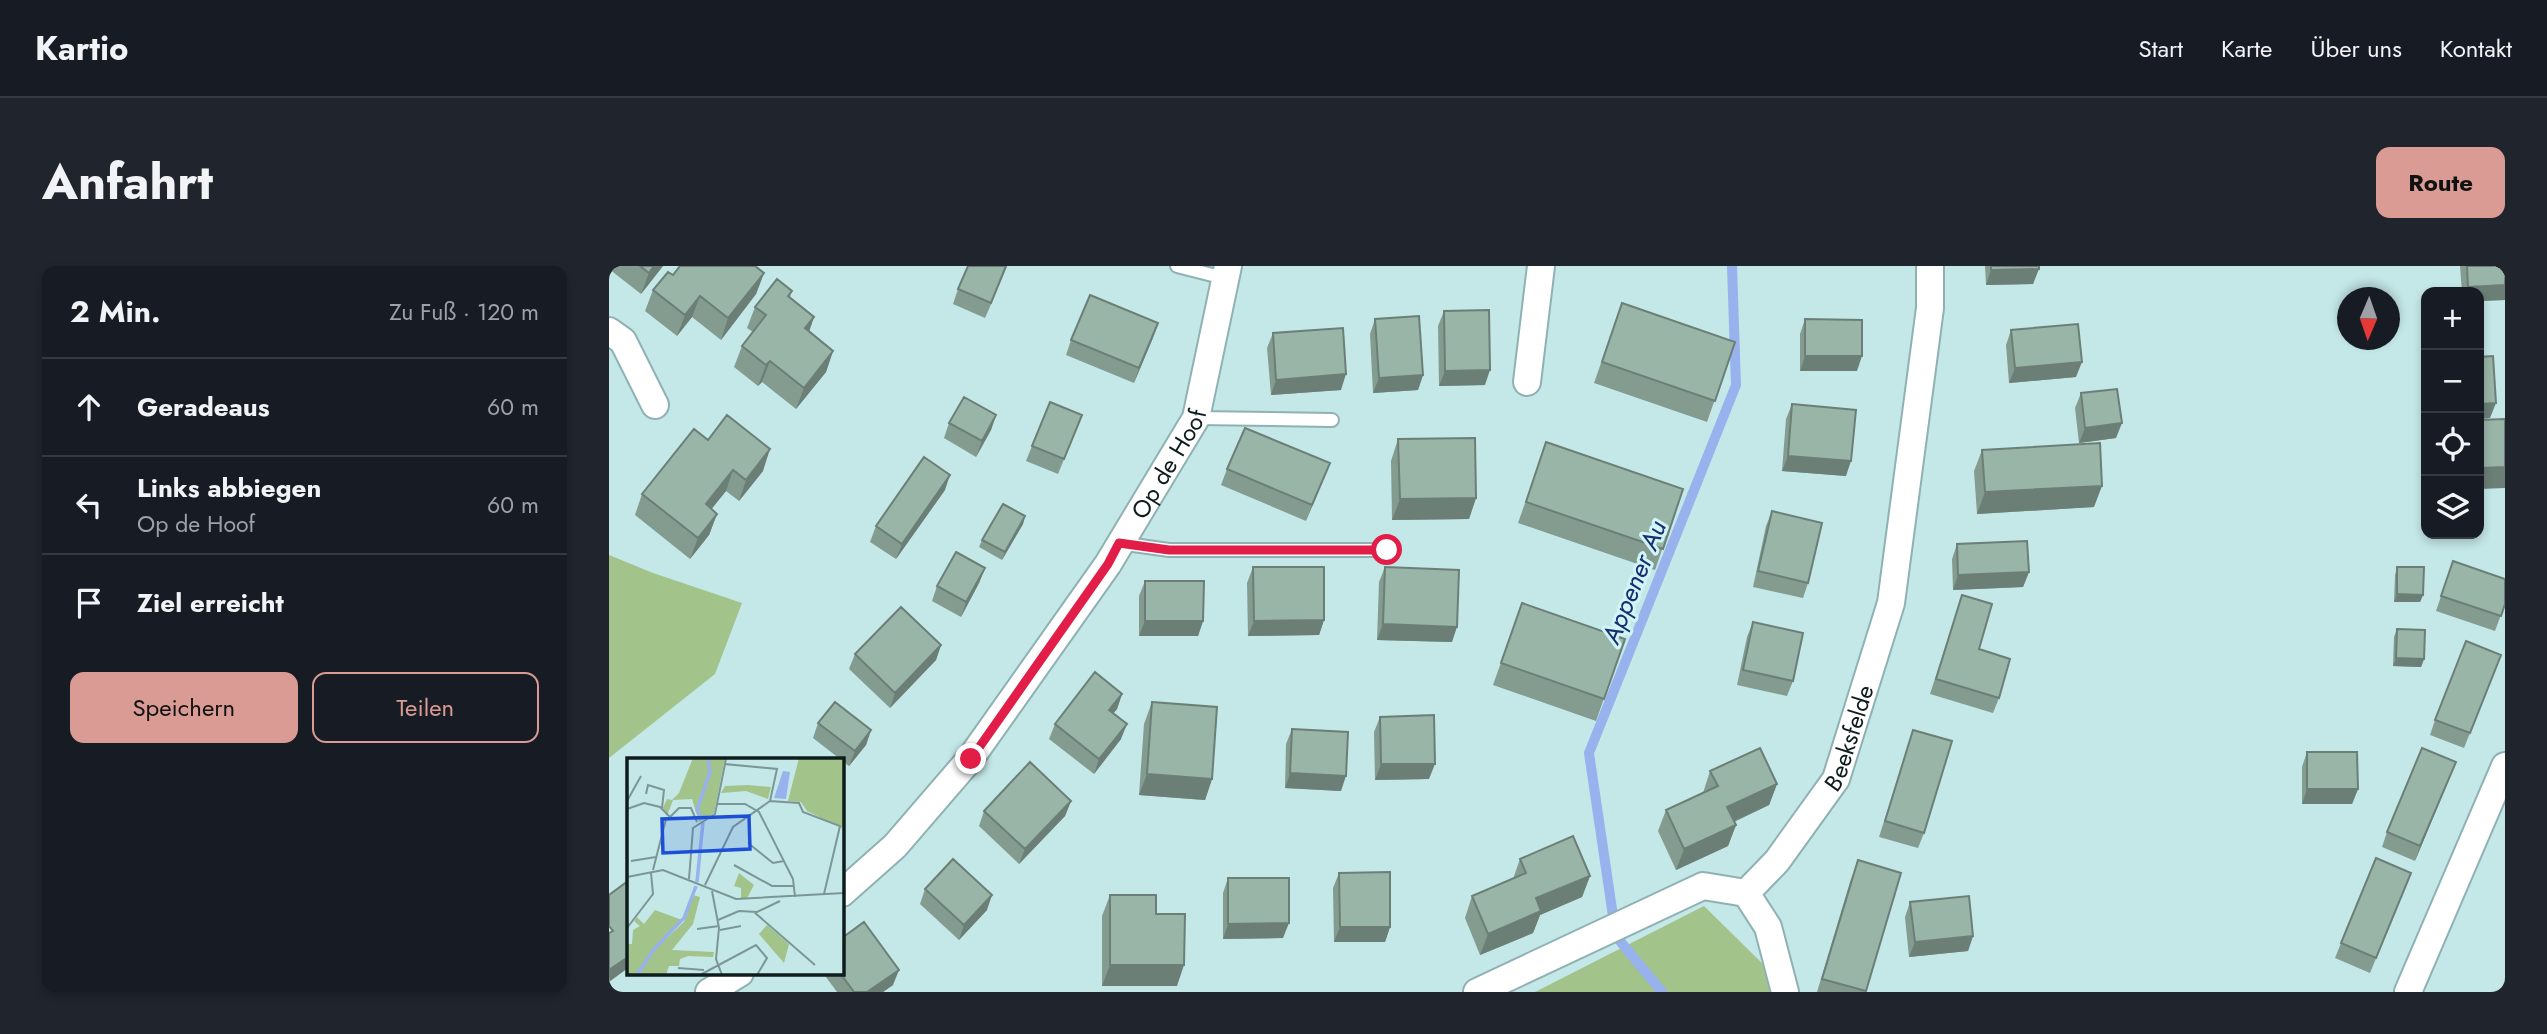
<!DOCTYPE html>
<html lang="de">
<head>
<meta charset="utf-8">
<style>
  :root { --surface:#171b24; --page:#20242c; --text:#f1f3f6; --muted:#9ea1a6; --line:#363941; --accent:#d99b93 }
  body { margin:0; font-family:Jost,sans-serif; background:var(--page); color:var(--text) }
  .controls { position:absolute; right:21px; top:21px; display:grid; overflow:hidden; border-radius:14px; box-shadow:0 4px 10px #0003 }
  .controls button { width:63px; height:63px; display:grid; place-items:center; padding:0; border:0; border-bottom:2px solid var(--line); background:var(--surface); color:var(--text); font:35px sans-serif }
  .compass { position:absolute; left:1728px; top:21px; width:63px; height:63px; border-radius:50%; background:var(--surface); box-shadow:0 4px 10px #0003; rotate:182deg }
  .stop { position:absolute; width:21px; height:21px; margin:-16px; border:5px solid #e11d48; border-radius:50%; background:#fff }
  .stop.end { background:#e11d48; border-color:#fff; box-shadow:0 2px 7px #0008 }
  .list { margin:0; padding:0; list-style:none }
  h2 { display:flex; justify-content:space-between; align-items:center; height:91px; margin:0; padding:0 28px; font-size:30px }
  h2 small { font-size:23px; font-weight:400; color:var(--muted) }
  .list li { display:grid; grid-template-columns:46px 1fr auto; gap:21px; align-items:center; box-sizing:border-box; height:98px; padding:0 28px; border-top:2px solid var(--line) }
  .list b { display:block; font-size:26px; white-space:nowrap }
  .list p { margin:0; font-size:23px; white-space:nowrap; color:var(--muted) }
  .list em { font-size:23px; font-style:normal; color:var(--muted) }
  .actions { display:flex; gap:14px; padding:21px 28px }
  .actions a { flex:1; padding:16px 0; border:2px solid var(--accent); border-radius:14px; text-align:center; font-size:24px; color:var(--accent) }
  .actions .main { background:var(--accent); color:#111 }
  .icon { flex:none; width:38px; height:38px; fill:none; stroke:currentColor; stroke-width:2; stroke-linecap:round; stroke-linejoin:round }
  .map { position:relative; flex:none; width:1896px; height:726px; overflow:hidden; border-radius:14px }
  header { display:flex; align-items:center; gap:42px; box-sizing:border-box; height:98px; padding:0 35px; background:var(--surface); border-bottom:2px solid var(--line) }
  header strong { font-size:33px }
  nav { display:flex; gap:38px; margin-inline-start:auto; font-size:24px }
  .intro { display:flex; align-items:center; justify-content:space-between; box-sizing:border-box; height:168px; padding:0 42px }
  h1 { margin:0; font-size:49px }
  .button { padding:18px 32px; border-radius:14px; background:var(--accent); color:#111; font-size:24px; font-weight:700 }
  main { display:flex; gap:42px; padding:0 42px }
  aside { flex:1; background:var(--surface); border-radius:14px; box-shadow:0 4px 10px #0003 }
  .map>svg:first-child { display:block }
  .green { fill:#a2c389 }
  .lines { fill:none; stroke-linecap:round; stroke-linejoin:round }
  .stream { stroke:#98b2ed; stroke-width:10 }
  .lane-casing { stroke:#8fb1b3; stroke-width:16 }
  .street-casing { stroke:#8fb1b3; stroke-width:30 }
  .lane { stroke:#fff; stroke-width:12 }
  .street { stroke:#fff; stroke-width:26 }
  .wall { fill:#849c90 }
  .shaded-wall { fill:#6b7f76 }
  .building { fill:#99b5a8; stroke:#6b7f76; stroke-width:2 }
  .route { stroke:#e11d48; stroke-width:9 }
  .labels { text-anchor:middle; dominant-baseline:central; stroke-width:6; stroke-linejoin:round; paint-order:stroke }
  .street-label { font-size:24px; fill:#0f1c1c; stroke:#d1f4f6 }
  .water-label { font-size:26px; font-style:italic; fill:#182e71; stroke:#d1f4f6 }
  .inset-river { fill:none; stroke:#98b2ed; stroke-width:3.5 }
  .inset-road { fill:none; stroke:#7c9696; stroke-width:2 }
  .view { fill:#1d4ed8; fill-opacity:0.15; stroke:#1d4ed8; stroke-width:3.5 }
  .inset-edge { fill:none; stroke:#0f1c1c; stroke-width:3.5 }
</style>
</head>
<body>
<header>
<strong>Kartio</strong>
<nav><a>Start</a><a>Karte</a><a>Über uns</a><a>Kontakt</a></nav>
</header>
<div class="intro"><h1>Anfahrt</h1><a class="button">Route</a></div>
<main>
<aside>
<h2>2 Min.<small>Zu Fuß · 120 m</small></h2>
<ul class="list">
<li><svg class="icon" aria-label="ahead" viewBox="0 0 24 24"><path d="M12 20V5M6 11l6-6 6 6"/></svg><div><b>Geradeaus</b></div><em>60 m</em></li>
<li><svg class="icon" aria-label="left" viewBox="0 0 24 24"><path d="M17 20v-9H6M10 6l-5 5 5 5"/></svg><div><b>Links abbiegen</b><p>Op de Hoof</p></div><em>60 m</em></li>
<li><svg class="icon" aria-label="arrive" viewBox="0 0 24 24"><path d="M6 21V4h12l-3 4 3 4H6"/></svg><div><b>Ziel erreicht</b></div></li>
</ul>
<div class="actions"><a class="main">Speichern</a><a>Teilen</a></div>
</aside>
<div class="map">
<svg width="1896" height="726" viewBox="0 0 1896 726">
  <rect width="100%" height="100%" fill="#c4e7e8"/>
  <!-- green -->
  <path class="green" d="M0,289L44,307L133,337L106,408L0,492Z
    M1095,640L1161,705L1165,726H926Z"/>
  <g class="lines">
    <!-- stream -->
    <path class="stream" d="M1004,650L980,487L1127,119L1123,0
      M1011,675L1053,726"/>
    <!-- lane casing -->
    <g class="lane-casing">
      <path id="lane" d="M568,0L615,12
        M587,152L723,154
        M510,277L560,284H778"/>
    </g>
    <!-- street casing -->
    <g class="street-casing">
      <g id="street">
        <path d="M0,65L14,75L46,139"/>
        <path d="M918,116L932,0"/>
        <path id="s1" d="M233,627L286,580L361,493L499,298L587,152L619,0"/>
        <path id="s2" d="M1137,627L1168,595L1227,513L1282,337L1321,42V0"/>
        <path d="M1137,627L1159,661L1176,726"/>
        <path d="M100,726L131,707"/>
        <path d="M868,726L1094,620L1137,627"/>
        <path d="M1799,726L1896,500"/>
      </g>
    </g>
    <!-- lane -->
    <use href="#lane" class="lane"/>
    <!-- street -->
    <use href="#street" class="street"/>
  </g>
  <!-- wall -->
  <path class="wall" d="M0,0H54L32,28L0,3Z
    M398,0L376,52L344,38L349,23Z
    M1376,0H1430L1424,18L1377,19Z
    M1851,0H1896V34L1870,35V26H1853Z
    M155,7L147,28L112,74L83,51L68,70L36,45L44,24L64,9Z
    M183,25L181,31L205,51L200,65L224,85L217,106L187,143L153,116L149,120L125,101L133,80L144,66L138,62L146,41Z
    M1013,37L1126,76L1098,156L985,117Z
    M835,45L876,119L830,120L829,60Z
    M766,53L814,109L809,124L764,127L761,68Z
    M1196,53L1248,105H1191V68Z
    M549,57L525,117L457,89L462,74Z
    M1402,64L1467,111L1400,117L1397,79Z
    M664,67L732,124L662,129L658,82Z
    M1472,127L1507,172L1470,177L1466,142Z
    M1183,138L1237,210L1173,205L1177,153Z
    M387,149L382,164L367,191L335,172L340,157Z
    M473,149L449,208L417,195L423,180Z
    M789,173L867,232L860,253L783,254L782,195Z
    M99,174L154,205L130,235L117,225L102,243L108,248L100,269L81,293L26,249L33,228Z
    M1373,184L1485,241L1368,248L1365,205Z
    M721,197L697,255L612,219L618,203Z
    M930,197L1074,223L1046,304L909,257Z
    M336,224L287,293L261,276L267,260Z
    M1163,245L1199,317L1194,332L1144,321L1157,260Z
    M416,250L414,258L393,294L370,281L373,274Z
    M1348,278L1420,306L1414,321L1344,324L1343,293Z
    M1844,295L1896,338L1886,365L1827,345Z
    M644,301L715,354L710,369L639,370L638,317Z
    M776,301L843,376L768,374L770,316Z
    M1788,301L1814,329L1811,336H1785L1786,309Z
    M376,302L370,317L352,351L323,335L328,320Z
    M536,315L594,355L589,370H530V330Z
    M1353,329L1370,383L1390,432L1384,447L1321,428Z
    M913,337L1016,373L987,455L884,419Z
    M1144,356L1184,415L1178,430L1128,419L1138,371Z
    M1788,363L1815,393L1812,401L1784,400L1785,371Z
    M332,379L327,394L281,442L240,403L246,388Z
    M1892,389L1855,482L1821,469L1826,454Z
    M513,428L508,443L504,447L512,473L485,508L440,473L446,458Z
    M543,436L603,513L596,534L530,529L535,458Z
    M771,451L820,513L766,514L765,466Z
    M209,457L262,464L257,479L240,500L233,495V493H231L204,472Z
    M683,463L732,525L676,522L677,478Z
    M1304,464L1315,567L1309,582L1270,571Z
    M1698,486L1749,523L1743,538H1693V501Z
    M1847,496L1806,595L1773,581L1778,566Z
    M1101,505L1168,518L1160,539L1125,556L1127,559L1119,580L1067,604L1049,565L1057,544L1094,527Z
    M462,535L456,550L410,598L370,560L375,545Z
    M911,593L981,610L973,631L931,649L924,667L871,689L856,652L863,630L904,613Z
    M1249,594L1292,607L1256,726H1208L1241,616Z
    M730,607L781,661L776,676H725L724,622Z
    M1802,607L1761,707L1726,692L1732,677Z
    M619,612L674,672L614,673V627Z
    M316,623L378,644L350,674L311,638Z
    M501,629L547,648L568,720H493V650Z
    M1301,636L1364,670L1359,685L1300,691L1296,651Z
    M214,707H233L284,719L274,726H228Z"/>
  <!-- shaded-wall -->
  <path class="shaded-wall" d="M45,0H54L32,28L40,7Z
    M397,0H398L376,52L382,37Z
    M1430,3L1424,18L1377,19L1382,4Z
    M155,7L147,28L112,74L119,52Z
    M1896,19V34L1870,35V26H1857L1859,21Z
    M91,30L83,51L68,70L76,49Z
    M205,51L198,72L196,62Z
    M549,57L544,72L525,117L530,102Z
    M224,85L217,106L187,143L195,122Z
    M1196,90H1253L1248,105H1191Z
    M161,95L153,116L149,120L157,99Z
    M1473,96L1467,111L1400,117L1406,102Z
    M881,104L876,119L830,120L836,105Z
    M737,108L732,124L662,129L667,114Z
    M814,109L809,124L764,127L770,112Z
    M1887,137L1881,152L1870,153V138Z
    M387,149L382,164L367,191L373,175Z
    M1513,157L1507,172L1470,177L1476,162Z
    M161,183L154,205L130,235L137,214Z
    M1179,190L1242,195L1237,210L1173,205Z
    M721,197L715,212L697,255L703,239Z
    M1896,201V222L1870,223V202Z
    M124,204L117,225L89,260L97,238Z
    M341,209L336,224L287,293L293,278Z
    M1493,220L1485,241L1368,248L1376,226Z
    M867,232L860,253L783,254L791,233Z
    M108,248L100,269L81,293L89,272Z
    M416,250L414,258L393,294L396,286Z
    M376,302L370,317L352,351L357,336Z
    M1420,306L1414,321L1344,324L1349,309Z
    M1788,328L1814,329L1811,336H1785Z
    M715,354L710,369L639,370L645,355Z
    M536,355H594L589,370H530Z
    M774,358L848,361L843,376L768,374Z
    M332,379L327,394L281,442L286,427Z
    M1787,392L1815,393L1812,401L1784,400Z
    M513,428L508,443L495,459L500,444Z
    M518,458L512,473L485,508L490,493Z
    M262,464L257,479L240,500L246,485Z
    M1847,496L1841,511L1806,595L1811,580Z
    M772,498H826L820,513L766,514Z
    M681,507L737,510L732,525L676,522Z
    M538,508L603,513L596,534L530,529Z
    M1168,518L1160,539L1111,562L1118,541Z
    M1698,523H1749L1743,538H1693Z
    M462,535L456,550L410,598L416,583Z
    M1127,559L1119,580L1067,604L1075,583Z
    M981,610L973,631L931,649L924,667L871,689L879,668L927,632Z
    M383,629L378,644L350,674L355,659Z
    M680,657L674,672L614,673L619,658Z
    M731,661H781L776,676H725Z
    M1364,670L1359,685L1300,691L1306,676Z
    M19,691V702L0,716V704Z
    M501,699H575L568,720H493Z
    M290,704L284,719L274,726H258Z"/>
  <!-- building -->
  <path class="building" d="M31,0H45L40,7Z
    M71,0H146L155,7L119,52L91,30L76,49L44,24L59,6L64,9Z
    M359,0H397L382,37L349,23Z
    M1382,0H1430V3L1382,4Z
    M1858,0H1896V19L1859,21Z
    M168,13L183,25L179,30L205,51L196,62L224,85L195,122L161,95L157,99L133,80L157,49L146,41Z
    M481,29L549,57L530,102L462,74Z
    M1013,37L1126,76L1106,135L993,96Z
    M880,44L881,104L836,105L835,45Z
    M810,50L814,109L770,112L766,53Z
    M1196,53L1253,54V90H1196Z
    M1469,58L1473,96L1406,102L1402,64Z
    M734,62L737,108L667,114L664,67Z
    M1884,90L1887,137L1870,138V91Z
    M1508,123L1513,157L1476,162L1472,127Z
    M355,131L387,149L373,175L340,157Z
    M441,136L473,149L455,193L423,180Z
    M1183,138L1247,144L1242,195L1179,190Z
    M118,149L161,183L137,214L124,204L97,238L108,248L89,272L33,228L85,163L99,174Z
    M1896,153V201L1870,202V154Z
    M636,162L721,197L703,239L618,203Z
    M866,172L867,232L791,233L789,173Z
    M937,176L1074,223L1054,283L917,236Z
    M1491,177L1493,220L1376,226L1373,184Z
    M315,191L341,209L293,278L267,260Z
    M394,238L416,250L396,286L373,274Z
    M1163,245L1213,257L1199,317L1149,305Z
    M1418,275L1420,306L1349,309L1348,278Z
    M347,286L376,302L357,336L328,320Z
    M1844,295L1896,313V338L1892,350L1832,330Z
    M644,301H715V354L645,355Z
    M776,301L850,304L848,361L774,358Z
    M1788,301H1815L1814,329L1788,328Z
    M536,315H595L594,355H536Z
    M1353,329L1383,338L1370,383L1401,393L1390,432L1327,413Z
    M913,337L1016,373L995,433L892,397Z
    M292,341L332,379L286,427L246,388Z
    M1144,356L1194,367L1184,415L1134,404Z
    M1788,363L1816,364L1815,393L1787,392Z
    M1857,375L1892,389L1861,467L1826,454Z
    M486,406L513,428L500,444L518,458L490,493L446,458Z
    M226,436L262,464L246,485L209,457Z
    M543,436L608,441L603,513L538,508Z
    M825,449L826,498H772L771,451Z
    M683,463L739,466L737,510L681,507Z
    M1304,464L1343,475L1315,567L1276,555Z
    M1151,482L1168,518L1118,541L1127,559L1075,583L1057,544L1109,520L1101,505Z
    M1813,482L1847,496L1811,580L1778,566Z
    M1698,486H1748L1749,523H1698Z
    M421,496L462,535L416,583L375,545Z
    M964,570L981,610L927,632L932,645L879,668L863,630L917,607L911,593Z
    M1767,592L1802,607L1767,692L1732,677Z
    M344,593L383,629L355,659L316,623Z
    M1249,594L1292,607L1257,725L1213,713Z
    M781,606V661H731L730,607Z
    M619,612H680V657L619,658Z
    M19,615V691L0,704V667L4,665L0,660V629Z
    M501,629H547V648H576L575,699H501Z
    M1360,630L1364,670L1306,676L1301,636Z
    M255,656L290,704L258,726H245L231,707H233V672Z"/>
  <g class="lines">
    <!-- route -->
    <path class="route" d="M362,493L499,298L510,277L560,284H778"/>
  </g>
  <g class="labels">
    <!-- street labels -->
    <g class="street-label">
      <text stroke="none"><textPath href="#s1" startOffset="542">Op de Hoof</textPath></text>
      <text stroke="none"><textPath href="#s2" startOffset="189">Beeksfelde</textPath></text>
    </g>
    <!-- water labels -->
    <g class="water-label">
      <text transform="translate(1025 316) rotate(-68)">Appener Au</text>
    </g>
  </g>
  <!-- overview -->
  <g transform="translate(18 492)">
    <rect width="217" height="217" fill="#c4e7e8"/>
    <path d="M66,0H98L87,55L72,64L65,41L46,42L40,58L36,50L40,41L45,42L52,35ZM172,0H217V71L180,53L174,44L161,43ZM98,28L121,27L144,29L141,41L119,33L94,35ZM112,115L127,127L120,140H114V130L107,128ZM66,137L73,139L66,166L45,192L87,194L86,199L61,198L53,201L52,208H42L39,217H12L28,191L57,164ZM28,152L55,162L27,190L10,217H0V186H5L6,172L13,168L7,163L10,159L17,166ZM140,167L162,186L157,205L132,176Z" fill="#a2c389"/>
    <path d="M156,13L163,14L159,41L147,40Z" fill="#98b2ed"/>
    <path class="inset-river" d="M75,61L70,52L83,14L81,0M70,124L76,64M10,217L27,191L57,160L69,128"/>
    <path class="inset-road" d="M99,0L98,6L150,11L143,43L172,45L176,54L213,68L197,136M19,36L21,27L37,32L35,50M0,43L14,18M90,46H118L132,54L166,121L168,139M0,51L17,45L33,49L43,59L52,50H64L70,64M121,85L146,105L157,103M4,103L29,99M107,107L145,128H167M26,112L39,61M0,119L36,112L109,141L217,135M62,121L66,70L88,56L98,6M78,127L106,69L143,43M85,133L92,170L89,201L95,217M127,154L188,207M91,162L112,153L130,154L153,143M0,170L26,136L24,115M70,171L92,168M93,172L114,168M51,210L77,212M73,217L129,187L140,200L130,217"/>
    <path class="view" d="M122,58L123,91L36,95L35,61Z"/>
    <rect width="217" height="217" class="inset-edge"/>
  </g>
</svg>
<div class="controls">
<button>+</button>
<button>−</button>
<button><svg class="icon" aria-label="locate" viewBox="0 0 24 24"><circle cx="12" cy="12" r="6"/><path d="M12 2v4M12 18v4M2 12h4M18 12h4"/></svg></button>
<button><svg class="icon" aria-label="layers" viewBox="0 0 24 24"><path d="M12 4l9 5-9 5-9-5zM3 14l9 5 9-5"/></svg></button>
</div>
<svg class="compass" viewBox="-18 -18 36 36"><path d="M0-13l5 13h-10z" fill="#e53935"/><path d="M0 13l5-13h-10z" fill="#9ea1a6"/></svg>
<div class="stop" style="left:778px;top:284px"></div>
<div class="stop end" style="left:362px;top:493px"></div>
</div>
</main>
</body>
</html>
